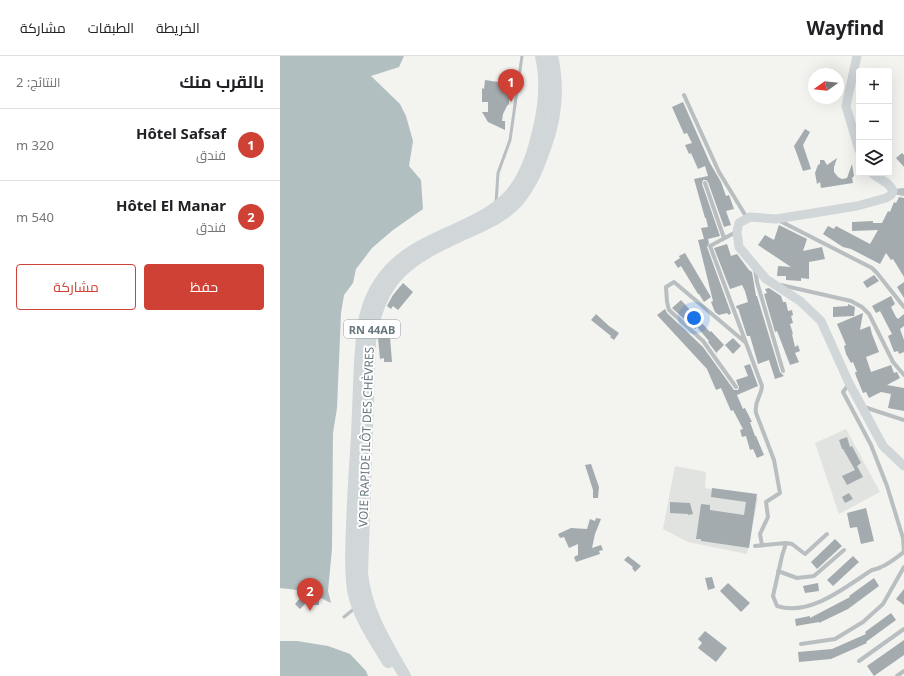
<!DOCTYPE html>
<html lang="ar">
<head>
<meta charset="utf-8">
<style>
  :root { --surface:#fff; --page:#f6f6f6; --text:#202124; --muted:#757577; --line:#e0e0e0; --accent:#cf4035 }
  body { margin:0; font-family:"Noto Sans",Cairo,sans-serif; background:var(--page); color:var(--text); direction:rtl }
  .controls { position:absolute; right:12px; top:12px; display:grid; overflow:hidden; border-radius:4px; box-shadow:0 4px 16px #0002 }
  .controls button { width:36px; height:36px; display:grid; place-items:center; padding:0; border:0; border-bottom:1px solid var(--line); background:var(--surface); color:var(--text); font:20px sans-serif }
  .compass { position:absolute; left:528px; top:12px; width:36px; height:36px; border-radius:50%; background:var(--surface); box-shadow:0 4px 16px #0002; rotate:255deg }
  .you { position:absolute; left:414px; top:262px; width:14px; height:14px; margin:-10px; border:3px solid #fff; border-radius:50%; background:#1a73e8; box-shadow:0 0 0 6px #1a73e833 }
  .badge { display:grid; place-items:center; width:26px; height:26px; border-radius:50%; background:var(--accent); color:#fff; font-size:13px; font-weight:700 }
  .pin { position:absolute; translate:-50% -33px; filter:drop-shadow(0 1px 2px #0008) }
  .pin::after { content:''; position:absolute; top:21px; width:14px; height:12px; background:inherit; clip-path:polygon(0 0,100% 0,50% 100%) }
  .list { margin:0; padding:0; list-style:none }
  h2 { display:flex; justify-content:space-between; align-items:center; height:52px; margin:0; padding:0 16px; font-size:17px }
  h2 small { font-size:13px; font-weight:400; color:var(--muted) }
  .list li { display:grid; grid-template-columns:26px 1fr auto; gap:12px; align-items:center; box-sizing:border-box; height:72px; padding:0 16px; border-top:1px solid var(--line) }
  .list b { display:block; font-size:15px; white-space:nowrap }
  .list p { margin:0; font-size:13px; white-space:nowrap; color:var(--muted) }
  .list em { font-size:13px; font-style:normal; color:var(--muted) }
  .actions { display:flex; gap:8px; padding:12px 16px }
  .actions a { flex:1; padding:9px 0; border:1px solid var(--accent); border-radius:4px; text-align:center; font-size:14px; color:var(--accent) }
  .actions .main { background:var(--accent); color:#fff }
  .icon { flex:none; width:22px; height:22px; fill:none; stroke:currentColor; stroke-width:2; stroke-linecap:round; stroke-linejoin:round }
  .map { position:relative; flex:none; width:624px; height:620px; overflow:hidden; direction:ltr }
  header { display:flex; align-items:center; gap:24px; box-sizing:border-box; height:56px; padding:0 20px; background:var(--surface); border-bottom:1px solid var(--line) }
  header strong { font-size:19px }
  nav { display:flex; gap:22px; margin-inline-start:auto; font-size:14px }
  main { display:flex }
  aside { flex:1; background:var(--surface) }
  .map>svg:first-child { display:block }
  .built { fill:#e1e3e0 }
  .water { fill:#b1bfc1 }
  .building { fill:#a3abaf }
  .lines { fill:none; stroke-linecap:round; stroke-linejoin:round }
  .lane { stroke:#b9bec0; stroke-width:3 }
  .street { stroke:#b9bec0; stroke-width:4 }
  .secondary { stroke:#d1d6d9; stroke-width:9 }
  .highway { stroke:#d1d6d9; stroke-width:12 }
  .labels { text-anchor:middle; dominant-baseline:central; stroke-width:4; stroke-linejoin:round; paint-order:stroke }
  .shield { fill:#fff; stroke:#94a0a5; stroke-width:1 }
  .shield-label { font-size:11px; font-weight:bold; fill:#66777e }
  .street-label { font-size:12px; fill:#66777e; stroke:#fff }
</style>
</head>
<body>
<header>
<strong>Wayfind</strong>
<nav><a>الخريطة</a><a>الطبقات</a><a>مشاركة</a></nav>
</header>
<main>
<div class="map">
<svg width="624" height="620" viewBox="0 0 624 620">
  <rect width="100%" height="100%" fill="#f3f3f0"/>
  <!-- built -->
  <path class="built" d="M566,373L600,436L559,458L535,387Z
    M395,410L426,416L425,432L478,442L467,498L408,486L383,473Z"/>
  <!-- water -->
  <path class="water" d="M0,0H124L119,11L91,20L120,48L126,60L133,85L129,110L141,124L143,153L113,174L92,192L76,213L73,227L64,239L61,257L57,352L53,377L52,493L48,535L51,547C32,537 22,534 0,532Z
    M0,585H17L48,590L70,598L86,615L88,620H0Z"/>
  <!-- building -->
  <path class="building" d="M220,20L231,21L229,48L227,50L223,58L222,65H225V74L208,66L202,56H208V46H202V32L204,33L205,24L218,26Z
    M403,46L430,107L441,126L446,140L449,139L454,153L446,155L451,169L444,171L428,126L426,124H423L422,128L440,180L428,183L429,187L427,191L451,257L449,259L447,257L439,259L435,256L431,246L433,245L418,184L424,183L421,172L428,171L426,162H425L414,123L428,120L425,110L418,113L411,97L409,98L405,89L412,87L407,77L404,78L392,51Z
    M525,73L530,76L523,89L531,113L523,115L514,90Z
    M622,97L624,99V111L616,102Z
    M557,102L554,111V116L558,121L562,123L567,122L572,108L574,120L572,122L573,127L541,132L540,126L537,128L535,117L538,109L540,108V104H544L547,109Z
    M619,141L624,142V221L613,203L611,204L606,197L600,208L571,193L563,191L543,178L548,170L554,173L556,170L590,188L598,174L572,175V166L593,165V167H602L608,155L610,156L614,146L616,147Z
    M499,169L527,183L523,195L542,191L545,203L529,206V223L521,222V225L506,224V220H497L498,210L511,211L478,189L485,179L494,184Z
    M447,188L451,200L457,198L469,214L472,216L476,240H477L500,316L504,320L495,323L489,304L478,308L470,280H467L458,252L457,253L456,250L468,246L465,235L462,229L450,233L434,192Z
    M405,197L431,241L424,246L419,238H418L401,210L398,212L394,206L400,202L399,200Z
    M594,219L599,225L587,232L583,226Z
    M624,226V242L617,231Z
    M123,227L133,236L118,254L113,250L111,253L107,250L108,248L113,239Z
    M489,232L501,240L503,246H506L508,255L512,254L513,259L511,260L513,267L510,268L513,278H512L515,291L518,289L520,295L515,297L519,306L510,309L497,275L495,276L484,238L487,237L485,233Z
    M611,240L615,248L611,251L616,261L618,263L624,258V270L620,273L624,284V296L619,298L618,295L614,296L608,280L612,278L600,255L596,257L592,250Z
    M401,244L430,276L431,275L444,289L436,297L438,299L428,286L429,285L417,271L415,273L392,252Z
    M568,248L575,251L574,260L553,261V251L568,250Z
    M385,253L387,257L423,291L454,334H458L459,331L456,324L468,320L464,310L470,308L478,330L457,339L463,353L465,352L472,366H470L475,380H476L484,399L477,402L473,393L470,394L466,380L462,381L460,374L463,373L453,354L451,355L441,332L436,334L427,313L377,259Z
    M583,257L580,274L590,270L592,278L599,296L586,301L591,316L611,309L614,317L617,316L620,322L607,329L624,332V355L608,352L611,338L601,336L589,342L586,336L583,337L576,320L575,316H577L573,306L571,307L566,298L564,290L566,289L557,268Z
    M316,258L329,270L339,277L334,284L330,281L331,280L311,264Z
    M101,269H109L112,306H104V302L100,303L98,282Z
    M453,282L461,290L453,298L445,289Z
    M567,381L570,391L572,390L581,407L577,410L583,421L567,429L562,420L575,414L563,393H562L559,384Z
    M311,408L319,431L318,442H313V434L305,409Z
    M432,432L477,438L469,492L421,485V483H416L421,448L430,449V454L464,459L466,446L431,441Z
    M569,437L573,443L565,447L562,441Z
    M390,446L410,447L413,458L408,459V458L390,457Z
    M586,452L594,485L581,488L577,471L570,472L567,457Z
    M316,462L321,463L315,478L312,492L321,489L323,494L319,495L320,498L296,506L294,501L298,499V488L289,492L284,481L280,482L278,478L291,472L307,473L310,463L315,465Z
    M555,483L562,490L537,513L531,506Z
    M348,500L361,510L355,516L352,512L353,511L344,504Z
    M573,500L579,506L553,530L547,524Z
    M432,521L435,532L428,534L425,522Z
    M594,522L599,530L568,553L539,567V566L516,570L515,563L530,560V562L570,541L569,540Z
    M448,527L470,547L461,556L440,535Z
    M538,527L539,535L525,537L523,530Z
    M624,533V549L616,543Z
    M21,541L27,546L20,553L15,548Z
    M39,542V549H31V543Z
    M611,557L616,564L586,586L587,587L551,603L519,606L518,596L552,593L586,578L585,576Z
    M425,575L447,592L436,606L418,592L422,587L418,583Z
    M624,584V599L594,620L587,610Z"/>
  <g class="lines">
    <!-- lane -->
    <path class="lane" d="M216,147L218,117L230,84L242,0
      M64,561L75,552"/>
    <!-- street -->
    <path class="street" d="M404,39L439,116L467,162
      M425,127L444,182
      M615,135L624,134
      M613,136L624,138
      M500,165L592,212L597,217L624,251
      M456,176L430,190L482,330C481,342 474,344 476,357L494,404L500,437L486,446L488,461L480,478L482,489
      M475,213L477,226L503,315
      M501,229L571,245L582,251L589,258L613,306L624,319
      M456,331L423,285L389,254L387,246L386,231L394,226L465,286
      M584,351L624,364
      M547,478L525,498L512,488L506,487L502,500L493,540L497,550C530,561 565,531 592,514C595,513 598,513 601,511C609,508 617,501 624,496L623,482L607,430L591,389L563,336L569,328
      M475,490L506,487
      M498,515L517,522L534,520L564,494
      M521,588L555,583L583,566L603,548L624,511
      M579,605L624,573
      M617,620L624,615"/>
    <!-- secondary -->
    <path class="secondary" d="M577,0L566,50L579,94
      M592,117C599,124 609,125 613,135L611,139L606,142L577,150L496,163L470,161L459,167L457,176L459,191L486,223L520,245L541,265L569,327L603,390L624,410"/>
    <!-- highway -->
    <path class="highway" d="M108,606C94,583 78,560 73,534C70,513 71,491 72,471C73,440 75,410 77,380C78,355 79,331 80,306C81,291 82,276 85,261C88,249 93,236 100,226C131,179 190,178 227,142C243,126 252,101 257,80C264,54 267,26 261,0
      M125,620C106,587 86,556 82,517L90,286C99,221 129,203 186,177C204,169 223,161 237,146C251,130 258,112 265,92C276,63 279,31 272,0"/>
  </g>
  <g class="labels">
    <!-- shield labels -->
    <rect class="shield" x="64" y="264" width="56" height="18" rx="3"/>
    <g class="shield-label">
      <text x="92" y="273">RN 44AB</text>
    </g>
    <!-- street labels -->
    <g class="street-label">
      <text transform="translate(86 381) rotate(-88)">VOIE RAPIDE ILÔT DES CHÈVRES</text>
    </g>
  </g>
</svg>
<div class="controls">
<button>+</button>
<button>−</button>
<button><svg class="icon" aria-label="layers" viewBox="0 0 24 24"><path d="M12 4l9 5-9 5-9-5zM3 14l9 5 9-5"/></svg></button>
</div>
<svg class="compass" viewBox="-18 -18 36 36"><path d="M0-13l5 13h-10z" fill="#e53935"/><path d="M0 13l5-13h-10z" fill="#757577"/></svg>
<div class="you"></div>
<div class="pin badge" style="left:231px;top:46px">1</div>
<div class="pin badge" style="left:30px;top:555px">2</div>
</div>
<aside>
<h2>بالقرب منك<small>النتائج: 2</small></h2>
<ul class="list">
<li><span class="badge">1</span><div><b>Hôtel Safsaf</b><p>فندق</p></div><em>320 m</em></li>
<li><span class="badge">2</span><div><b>Hôtel El Manar</b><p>فندق</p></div><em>540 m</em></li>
</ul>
<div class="actions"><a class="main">حفظ</a><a>مشاركة</a></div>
</aside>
</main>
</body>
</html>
